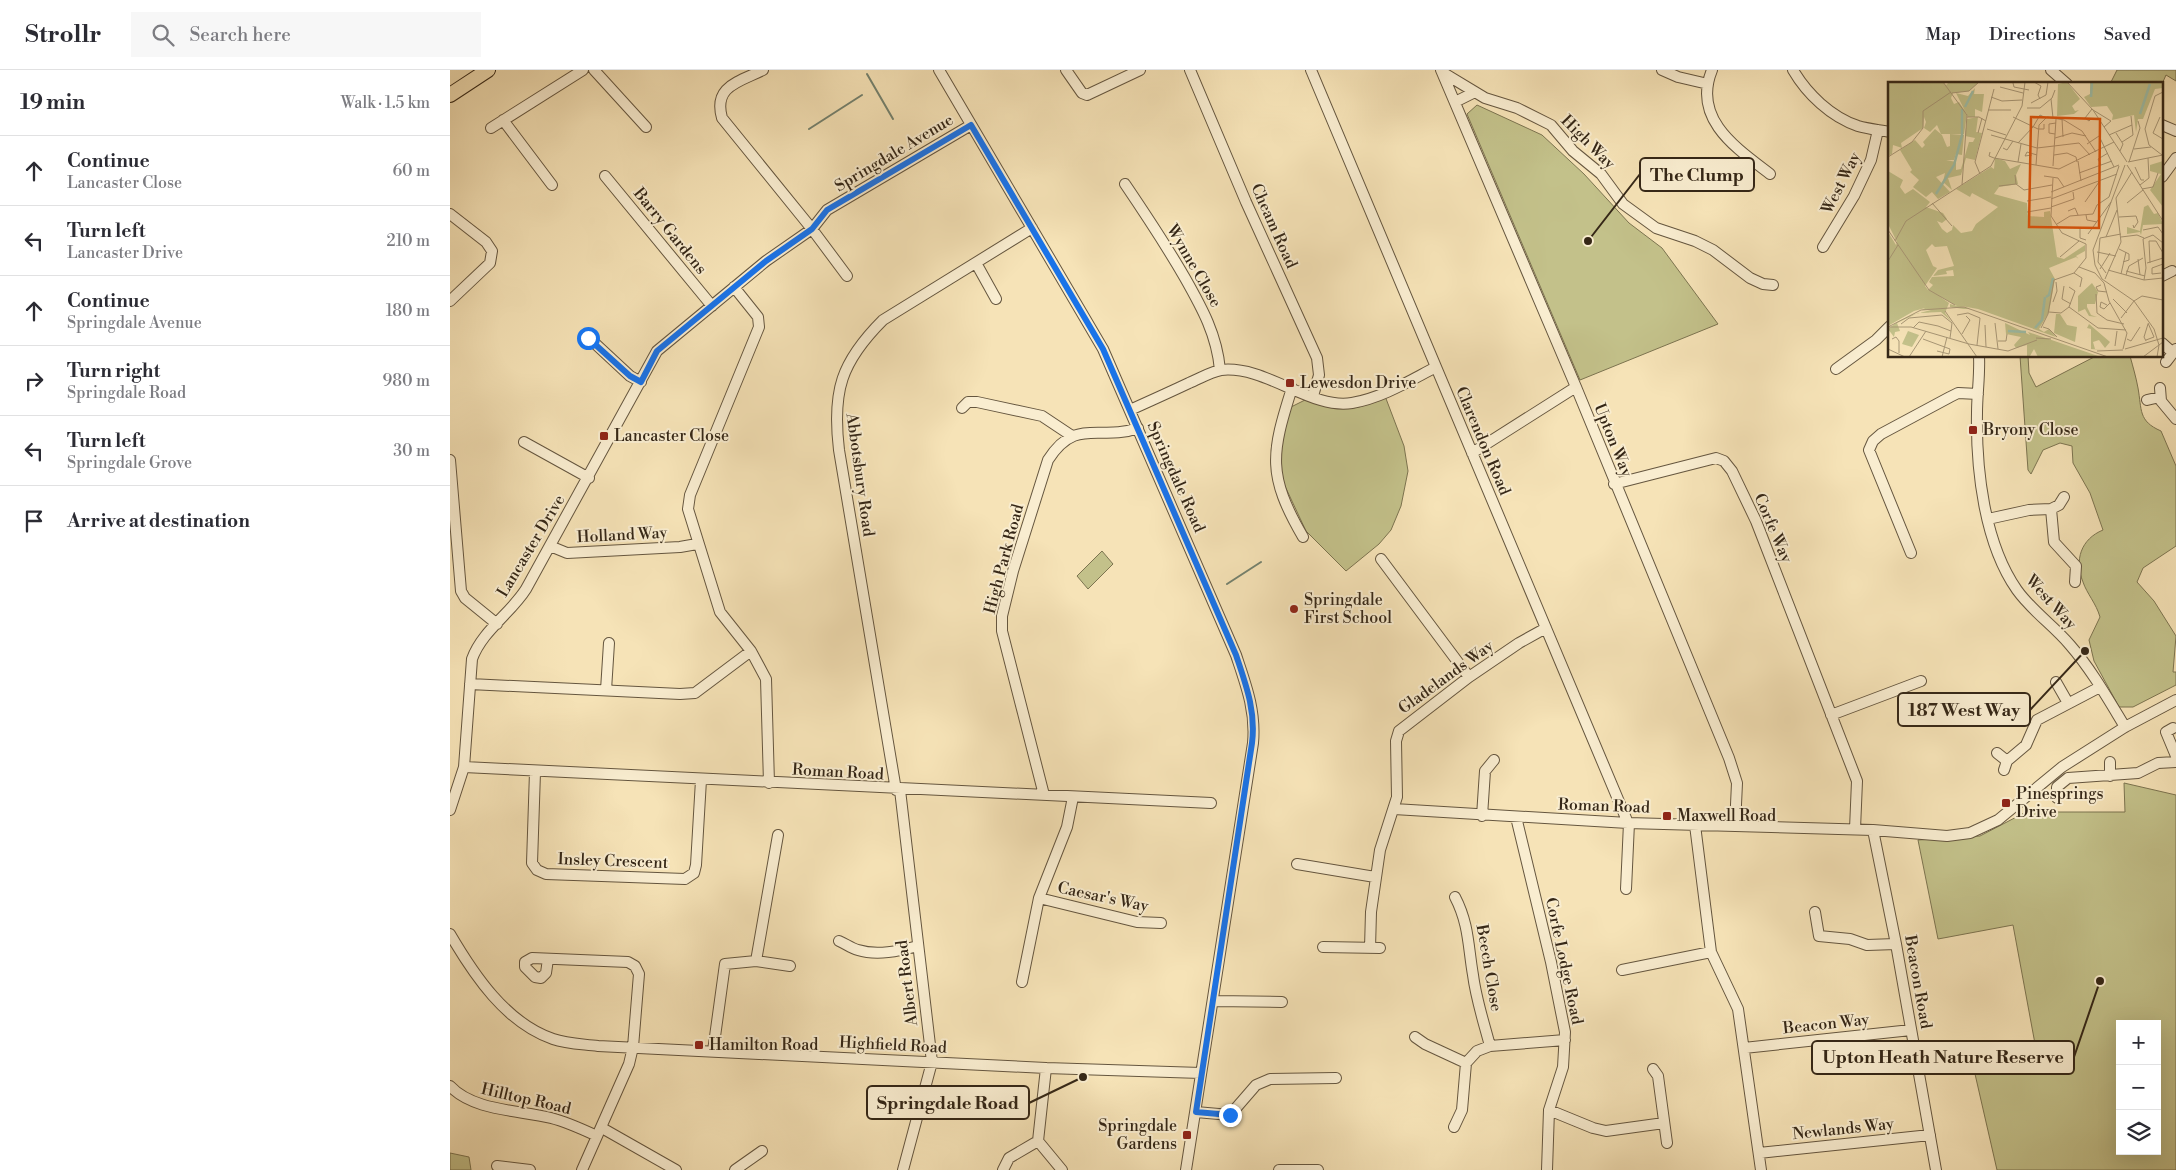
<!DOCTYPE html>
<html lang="en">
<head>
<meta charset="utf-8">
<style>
  :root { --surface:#fff; --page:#f7f7f7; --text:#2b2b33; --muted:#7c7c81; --line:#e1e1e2 }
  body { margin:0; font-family:"Libre Bodoni",serif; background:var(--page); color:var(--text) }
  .controls { position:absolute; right:15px; bottom:15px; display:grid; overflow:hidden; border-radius:0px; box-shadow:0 5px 20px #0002 }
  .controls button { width:45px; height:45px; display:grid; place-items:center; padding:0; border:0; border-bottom:1px solid var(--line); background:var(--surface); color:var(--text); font:25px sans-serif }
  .stop { position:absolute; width:15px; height:15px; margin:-11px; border:4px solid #1a73e8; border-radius:50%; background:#fff }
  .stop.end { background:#1a73e8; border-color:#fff; box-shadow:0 1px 5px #0008 }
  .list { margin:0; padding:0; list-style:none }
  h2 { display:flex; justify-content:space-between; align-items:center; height:65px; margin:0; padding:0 20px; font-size:21px }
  h2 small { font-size:16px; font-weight:400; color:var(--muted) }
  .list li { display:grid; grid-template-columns:32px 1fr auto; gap:15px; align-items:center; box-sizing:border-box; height:70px; padding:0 20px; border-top:1px solid var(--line) }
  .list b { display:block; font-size:19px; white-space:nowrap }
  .list p { margin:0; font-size:16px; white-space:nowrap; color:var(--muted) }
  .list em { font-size:16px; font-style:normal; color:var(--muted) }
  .icon { flex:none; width:28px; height:28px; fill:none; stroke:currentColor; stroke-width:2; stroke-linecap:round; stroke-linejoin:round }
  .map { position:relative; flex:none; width:1726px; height:1100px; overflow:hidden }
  header { display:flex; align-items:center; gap:30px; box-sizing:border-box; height:70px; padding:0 25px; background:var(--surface); border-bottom:1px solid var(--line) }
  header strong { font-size:24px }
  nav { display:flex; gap:28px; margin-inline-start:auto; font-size:18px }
  .search { width:350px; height:45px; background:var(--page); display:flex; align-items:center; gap:12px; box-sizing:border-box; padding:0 18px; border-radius:0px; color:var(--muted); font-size:19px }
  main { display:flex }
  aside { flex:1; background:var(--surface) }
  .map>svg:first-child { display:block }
  .green { fill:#c3c18a; stroke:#7c7450; fill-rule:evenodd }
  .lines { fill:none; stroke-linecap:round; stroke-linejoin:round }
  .stream { stroke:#74826f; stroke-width:2 }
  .minor-casing { stroke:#65563f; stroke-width:12 }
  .major-casing { stroke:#352717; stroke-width:16 }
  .minor { stroke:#f9edd0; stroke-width:10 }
  .major { stroke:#f6e3b7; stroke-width:14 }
  .route { stroke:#1a73e8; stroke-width:6 }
  .poi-dot { fill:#8f2418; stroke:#f9edd0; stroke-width:2 }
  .labels { text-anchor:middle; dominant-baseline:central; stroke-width:4; stroke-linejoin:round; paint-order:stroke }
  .street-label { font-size:16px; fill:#352717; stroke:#f9edd0 }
  .poi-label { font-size:16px; fill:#352717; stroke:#f9edd0; text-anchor:start }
  .inset-river { fill:none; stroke:#9ebfa9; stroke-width:2.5 }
  .inset-road { fill:none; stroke:#a99877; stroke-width:1 }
  .view { fill:#df560d; fill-opacity:0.15; stroke:#df560d; stroke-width:2.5 }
  .inset-edge { fill:none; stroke:#352717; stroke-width:2.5 }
  .leader { fill:none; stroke:#352717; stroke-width:2 }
  .callout-dot { fill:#352717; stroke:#f9edd0; stroke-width:2 }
  .callout { fill:#f9edd0; stroke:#352717; stroke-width:2 }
  .callout-label { font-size:18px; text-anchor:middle; font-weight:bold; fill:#352717 }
</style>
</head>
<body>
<header>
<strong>Strollr</strong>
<div class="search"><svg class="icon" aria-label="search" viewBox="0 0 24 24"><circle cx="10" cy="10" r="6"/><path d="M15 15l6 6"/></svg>Search here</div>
<nav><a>Map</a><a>Directions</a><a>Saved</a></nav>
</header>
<main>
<aside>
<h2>19 min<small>Walk · 1.5 km</small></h2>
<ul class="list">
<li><svg class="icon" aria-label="ahead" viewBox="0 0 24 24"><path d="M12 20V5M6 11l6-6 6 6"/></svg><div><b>Continue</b><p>Lancaster Close</p></div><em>60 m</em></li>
<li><svg class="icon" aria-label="left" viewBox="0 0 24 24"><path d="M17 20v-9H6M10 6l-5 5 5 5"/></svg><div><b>Turn left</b><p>Lancaster Drive</p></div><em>210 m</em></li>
<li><svg class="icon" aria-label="ahead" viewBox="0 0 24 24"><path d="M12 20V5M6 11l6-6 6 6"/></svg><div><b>Continue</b><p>Springdale Avenue</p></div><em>180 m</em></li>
<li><svg class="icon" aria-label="right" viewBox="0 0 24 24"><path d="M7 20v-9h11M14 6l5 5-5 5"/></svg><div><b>Turn right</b><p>Springdale Road</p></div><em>980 m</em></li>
<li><svg class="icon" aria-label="left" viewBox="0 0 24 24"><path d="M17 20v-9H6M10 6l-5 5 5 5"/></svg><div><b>Turn left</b><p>Springdale Grove</p></div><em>30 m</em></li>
<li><svg class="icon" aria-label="arrive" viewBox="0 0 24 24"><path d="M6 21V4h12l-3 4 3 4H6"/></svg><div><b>Arrive at destination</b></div></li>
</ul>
</aside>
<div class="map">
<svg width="1726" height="1100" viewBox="0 0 1726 1100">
  <rect width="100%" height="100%" fill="#f6e3b7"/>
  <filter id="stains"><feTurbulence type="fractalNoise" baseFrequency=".004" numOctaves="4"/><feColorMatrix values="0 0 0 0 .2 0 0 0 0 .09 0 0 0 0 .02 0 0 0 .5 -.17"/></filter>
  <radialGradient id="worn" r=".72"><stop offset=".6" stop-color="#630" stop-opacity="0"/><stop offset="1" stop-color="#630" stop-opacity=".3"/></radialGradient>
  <!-- green -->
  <path class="green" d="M1667,0H1726V11L1716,5L1712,14H1660Z
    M1027,35L1092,65L1134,104L1179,153L1212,178L1268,254L1130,310L1017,44Z
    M1570,286H1578L1579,303L1586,317L1646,286H1680C1683,297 1686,307 1688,318C1692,340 1688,351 1711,361L1726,396V476L1693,498L1687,512L1704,531L1726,566L1723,602H1726V615L1683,637H1669L1644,591L1639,570L1650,547C1646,533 1637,524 1633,512C1624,490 1631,469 1653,460L1640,423L1623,393L1622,376L1610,373L1593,380L1581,404L1578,400Z
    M935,326L954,376L958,401L951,436L941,460L929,474L896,501L856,461L834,414L829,387L839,338L855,330C887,341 905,343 935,326Z
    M652,481L663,494L638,519L627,506Z
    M1674,713L1726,725V1100H1547L1525,1004L1588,990L1563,855L1488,869L1468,770L1530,766L1576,742H1675ZM1670,954H1707V1081H1670Z
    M0,1083L19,1087L21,1100H0Z"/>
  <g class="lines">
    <!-- stream -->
    <path class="stream" d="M417,4L443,49
      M359,59L412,25
      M777,514L811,492"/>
    <!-- minor casing -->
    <g class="minor-casing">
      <path id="minor" d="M144,0L196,57
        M313,0C289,12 263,16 272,48L362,159L397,206
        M489,0L653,279L786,585C796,615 806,641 803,673L736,1100
        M616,0L632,23L637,25L690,0
        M740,0L796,132L867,288L869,305L863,326
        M861,0L1178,753
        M991,0L1126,317L1279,688L1287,713L1285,756
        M1212,0L1228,7L1258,14
        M1262,0C1242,49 1286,78 1320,104
        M1343,0C1357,24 1381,47 1408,56C1418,59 1430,60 1440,62
        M1601,0L1617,14
        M992,2L1035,28L1067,38L1101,55L1123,81L1151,104L1173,134L1206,158L1245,171L1263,180L1300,208L1313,214L1323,215
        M1005,32L1025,22
        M53,50L102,115
        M1712,55L1726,61
        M41,58L133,0
        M155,106L262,236
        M1712,107L1726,88
        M675,114C696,145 716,175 735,208C752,238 767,265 770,300
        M0,144L36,172L42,181L40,193L0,231
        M1373,177L1404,126L1421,90L1428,60
        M526,193L546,229
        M1712,206L1722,201
        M284,217L308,247L309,257L240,425L238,439L270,542L301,581L316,609L319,713
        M138,267L180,306L191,312
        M1712,273L1722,282
        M1529,286C1530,305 1527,324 1527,343C1526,399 1534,473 1567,520C1582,541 1603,555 1620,575C1641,599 1658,629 1675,657
        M1716,292L1726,279
        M1386,299L1426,270L1440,256
        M842,318C821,384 817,405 853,467
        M1710,318L1711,331L1726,349
        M1697,330L1710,327
        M512,338L518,332H527L592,346L622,366
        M680,340C700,331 720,322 739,313C749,309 760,302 771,300C816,295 861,340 902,333C932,328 959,311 986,297
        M74,372L139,408
        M1022,383L1126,317
        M0,390L11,521L15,528L47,554
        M1164,414L1266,388L1274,391L1282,401L1306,451L1407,711L1405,759
        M1601,439L1604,472L1626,496L1625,512
        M1538,449L1579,440L1601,439L1609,435L1614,427
        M100,476L117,483L230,477L247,474
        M1461,483L1419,380L1423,371L1431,364L1500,327L1508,323L1528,324
        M931,489L1019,607
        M1606,612L1618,633
        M20,614L230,624L245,623L301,581
        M156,620L159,573
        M1381,645L1471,611
        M1723,658L1716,662L1726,686
        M1547,683L1557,691
        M1660,692V706
        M14,697L761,733
        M1554,700L1557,691L1576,675L1587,650L1650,617
        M85,702L82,793L87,800L96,804L235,809L244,803L246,795L251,710
        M446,720L389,380C382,321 391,292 433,250L582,158
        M450,720L482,992L453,1100
        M594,725L552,561V546L563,501L598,390C626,346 650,372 688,358
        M1607,728V717L1618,708L1688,703L1708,693L1726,692
        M944,739L1178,753L1423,760L1497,766L1520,763L1548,750L1612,697L1675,657L1726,630
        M0,740L14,697L22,589C32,561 61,543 76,519L207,281L316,191L362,159L377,140L521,55
        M1032,746L1035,701L1044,690
        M1066,747L1101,892L1115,962L1113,997L1099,1040L1097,1100
        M1245,755L1261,882L1288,939L1311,1100
        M1423,760L1446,874L1486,1100
        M847,794L925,807
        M1176,819L1179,753
        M1005,827C1019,854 1018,876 1023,905C1026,929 1034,953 1040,976
        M589,828L687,852L711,853
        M1365,842L1369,866L1400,869L1417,875L1446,874
        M0,864C24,905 56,953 103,969C117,974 133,974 148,976L596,998L751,1003
        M389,871C396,874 401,878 408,880C427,886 449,881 468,876
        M873,877L930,878
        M920,878L921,842L930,780L947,727L946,671L949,661L1019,607L1069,573L1096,558
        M98,889L96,903L91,908L85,907L75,897V892L82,888L178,892L185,896L189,904L183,977L179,994L132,1100
        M306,891L340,896
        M1172,900L1261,882
        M572,912L589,828L617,757L623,727
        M764,931L832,932
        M965,967L975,974L1016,993
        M1294,978L1461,960
        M263,981L275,894L306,891L328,765
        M596,998L588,1071L612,1100
        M1203,999L1208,1006L1217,1073
        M0,1016C23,1041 69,1040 101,1048C117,1052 132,1059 147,1066
        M1099,1040L1143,1058L1156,1061L1214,1053
        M746,1042L780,1045L806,1015L820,1009L886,1008
        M1004,1057L1012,1040L1016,993L1027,981L1040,976L1115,970
        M152,1058L226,1100
        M1309,1083L1480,1065
        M47,1096L80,1100
        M285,1100L312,1081
        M553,1100L559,1088L588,1071
        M829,1100H868"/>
    </g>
    <!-- major casing -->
    <g class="major-casing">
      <path id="major" d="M0,25L38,0"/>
    </g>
    <!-- minor -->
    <use href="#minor" class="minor"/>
    <!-- major -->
    <use href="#major" class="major"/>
  </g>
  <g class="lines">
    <!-- route -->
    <path class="route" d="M138,268L180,306L191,312L207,281L316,191L362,159L377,140L521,55L653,279L786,585C796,615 806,641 802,673L746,1042L780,1045"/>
  </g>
  <!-- markers -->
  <g class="poi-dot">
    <rect x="835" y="308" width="10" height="10" rx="2.5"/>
    <rect x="1518" y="355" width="10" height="10" rx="2.5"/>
    <rect x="149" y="361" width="10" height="10" rx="2.5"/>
    <circle cx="844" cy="539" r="5"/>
    <rect x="1551" y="728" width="10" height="10" rx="2.5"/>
    <rect x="1212" y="741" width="10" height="10" rx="2.5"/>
    <rect x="244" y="970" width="10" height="10" rx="2.5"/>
    <rect x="732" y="1060" width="10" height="10" rx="2.5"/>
  </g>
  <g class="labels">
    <!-- street labels -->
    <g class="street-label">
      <text transform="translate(1138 72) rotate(45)">High Way</text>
      <text transform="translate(444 83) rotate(-31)">Springdale Avenue</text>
      <text transform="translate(1391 113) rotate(-63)">West Way</text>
      <text transform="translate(824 156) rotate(66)">Cheam Road</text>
      <text transform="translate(220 161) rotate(51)">Barry Gardens</text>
      <text transform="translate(744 196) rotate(60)">Wynne Close</text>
      <text transform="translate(1163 370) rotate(68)">Upton Way</text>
      <text transform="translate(1033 371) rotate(67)">Clarendon Road</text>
      <text transform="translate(410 405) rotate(82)">Abbotsbury Road</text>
      <text transform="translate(726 407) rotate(66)">Springdale Road</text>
      <text transform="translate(1323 458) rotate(67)">Corfe Way</text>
      <text transform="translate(172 465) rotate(-3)">Holland Way</text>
      <text transform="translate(81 476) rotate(-59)">Lancaster Drive</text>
      <text transform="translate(554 489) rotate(-75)">High Park Road</text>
      <text transform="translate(1601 532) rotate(48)">West Way</text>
      <text transform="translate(996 607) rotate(-36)">Gladelands Way</text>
      <text transform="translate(388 702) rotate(3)">Roman Road</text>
      <text transform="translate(1154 736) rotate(2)">Roman Road</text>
      <text transform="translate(163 791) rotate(2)">Insley Crescent</text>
      <text transform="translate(653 827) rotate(12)">Caesar's Way</text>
      <text transform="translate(1114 891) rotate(78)">Corfe Lodge Road</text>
      <text transform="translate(1039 898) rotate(80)">Beech Close</text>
      <text transform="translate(1468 912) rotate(80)">Beacon Road</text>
      <text transform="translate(457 913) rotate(-97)">Albert Road</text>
      <text transform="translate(1376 954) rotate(-6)">Beacon Way</text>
      <text transform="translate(443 975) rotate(3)">Highfield Road</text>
      <text transform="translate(76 1029) rotate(13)">Hilltop Road</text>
      <text transform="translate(1393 1059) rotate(-6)">Newlands Way</text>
    </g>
    <!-- poi labels -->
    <g class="poi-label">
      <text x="850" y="313">Lewesdon Drive</text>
      <text x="1533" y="360">Bryony Close</text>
      <text x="164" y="366">Lancaster Close</text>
      <text x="854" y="530">Springdale<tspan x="854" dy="18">First School</tspan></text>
      <text x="1566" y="724">Pinesprings<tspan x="1566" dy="18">Drive</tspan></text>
      <text x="1227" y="746">Maxwell Road</text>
      <text x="259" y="975">Hamilton Road</text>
      <text x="727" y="1056" text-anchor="end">Springdale<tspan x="727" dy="18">Gardens</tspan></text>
    </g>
  </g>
  <!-- overview -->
  <g transform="translate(1438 12)">
    <rect width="275" height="275" fill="#f6e3b7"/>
    <path d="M0,0H55L58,3L61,0H91L81,9L65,11L63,16L66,22L71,20L79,32L76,52H53L49,43L42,50L36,46L38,40L36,35L35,46L13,61L14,66L5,63L4,72L0,74ZM179,0L192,17L184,24L187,29L191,28L186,32L169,34L170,2ZM202,0H275V6L267,7L255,37H250L248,50L246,33L224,38L225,33L219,24L203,25L196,15L202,12ZM87,6L86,12H96L94,30L87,27V35H80L68,11L80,14ZM90,35L88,50L94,51L87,78L78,76L73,93L60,96L64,108L55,100L57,91L48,95L62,110L50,117L44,110L38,115L25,105L31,98L22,90L24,88L12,68L27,58L34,66L37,63L35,60L47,47L54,53L59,65L62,64V52L76,53L74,73L68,72L66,78H58L68,80V88L73,87L81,60H85L87,56L77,54L79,37ZM107,76L117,79L122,87L133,82L128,93L130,102L111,105L106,112L139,121L140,134L156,135V130L162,129L169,175L176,177L197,163V169L188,174L191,177L188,175L161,186L167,197L161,230L151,247L156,250L161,247L168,255L90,227L73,224L82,227H61H76L62,225V222L69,224L51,214L61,221L57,231L63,239L53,230L30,231L9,241L12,249L7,250L6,255L0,247L9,240L24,233L43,228H34L37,226L26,229L0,244V150L8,163L9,160L0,142V89L15,98L12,105L17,112L25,107L42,120L38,125L55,131L59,137L54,141L49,139L54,147L59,151L64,148L65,143L73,151L84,149L88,142L110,125L84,111L82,115L68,107L103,85L106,87ZM44,162L47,165L59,164L66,184L50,188L45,194L59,192L58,189L65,188L66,194L44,195L41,200L45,203L40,208L37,204L49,186L45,184L38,168ZM275,79V125L262,108L273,92L262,89V83ZM260,123L266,132L270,131L275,142L255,143L253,153L252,150L239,152V145L252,149L256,125ZM204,201L210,210L207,222H199V225L203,233L209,235L201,234L197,227L190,230V214ZM168,232H172L179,243L189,245L187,260L166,251ZM117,241L142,253L140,250L213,275H150L146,267L142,274L145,275H139V263L128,266L126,263L133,255L118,252ZM201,242L222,260L217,266L211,258L205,260L207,267L217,268L203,267V247L199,246ZM20,249L31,253L24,265L14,262Z" fill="#c3c18a" fill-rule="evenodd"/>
    <path class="inset-river" d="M203,15L204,0M77,25L85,9M252,32L262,2M48,112L66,83L74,53V27M158,215L161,213L165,196M147,246L154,238L157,215M120,249L138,250"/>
    <path class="inset-road" d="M55,0L79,33L74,103M146,0L153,4L150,13L152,17M179,0L205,28L239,80M125,1L126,5L141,8M112,5L135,11M64,11L81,9L91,0M103,15L114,19L134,18M163,17L165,36M143,21L158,13L160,0M139,26H152L164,16L167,8M100,28H123M205,28L223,39L216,45M79,35H91L98,39M125,35L150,47H156V42M272,35L265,51L275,57M204,36L201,39L197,36L204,27M174,37L175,55M145,45L152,33L158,36M99,47L118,53M90,51L94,36M228,51L235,62L232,69M167,52L161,51V42L168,41M103,53L149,66L166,64M221,53L244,43M167,56L184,51L198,54M234,60L245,53L243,34M130,61L145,45M199,62L211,54L226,85M166,64L191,61L202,73M115,66L119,68L125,59M246,67L263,65M102,70L101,74L106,76L171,87L226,60M144,73L137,74L139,70L149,73M166,73L179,71L188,75L189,80M274,73L261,63L257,47L267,14L275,10M0,75L24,60L35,46V29L63,10M190,79L193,99M130,80L133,62M240,80L275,73M241,80L252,46L250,39M148,83L151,43L159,35L176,38L194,49L208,70M213,83L210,77L220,71M239,83L275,139M165,84L168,37M247,85L253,98H256M191,91L224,79M92,92L87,80L106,7M127,93L128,102L136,108L164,103M156,94L170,96L176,105M165,96L163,134L174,151L198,162M252,103L261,96L260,76M111,104L128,102M254,107L265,105L270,91M163,110L231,83M163,117L229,92M139,119L163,115M197,120L211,100M44,121L64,144M239,121L255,108M163,125L186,117L185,110M180,129L187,126L190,133M139,130L163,126M198,133L199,138L209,140M231,135L248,134L250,140L246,146L245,143M169,142L182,134L205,132L209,123L221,115L231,84M192,145V156L198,158M0,148L41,208L67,223M255,148L270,145L275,152M200,152L223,120M218,155L229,128M233,155L249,153L256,156M7,159L18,139L103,84L134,24L137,0M231,167L241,172V178L235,180M209,170L228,174M172,175L191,159M250,177L252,193M0,179L10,163M259,181L275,176M262,181L261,159H268L275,171M191,185L207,191L216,201L221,219L239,251L235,267M212,187L222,171M220,188L256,198L275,196M238,189L257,194M186,191L194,196L192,205M218,191L210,180L212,156L233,152M273,191L264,192V186L275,182M233,192L238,170M238,193L241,184L255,176M217,197L233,160L228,116L244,90M256,198L258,186L255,157L265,153L275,161M213,203L208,205L210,209L219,210M176,204L174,217L183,222M208,212L209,231L219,238L236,242M225,217L239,231M165,220L169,209L168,200M219,223L213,220L212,225L216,227L222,221M181,225L210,246L238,248M57,229L89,275M161,230L173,231L181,225L187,209L181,205M69,233L80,231L92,236L89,263M233,236L246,219L214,197L207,183L205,168L237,83M107,241L110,267M13,242L21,236L54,233L64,241L63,249M97,243L98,265M0,245H23L81,262M0,245L33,228L76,225L220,275M155,245L161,247L169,255M25,246L31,240L50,244L63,249L62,256M153,246L160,232L166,198L186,191L198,176V162M74,252L82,238L78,234M148,256L163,257M4,257L8,255L11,259V271M35,257L62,267L61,272L49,269M239,257L243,259L252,245M258,258L266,255L260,241M110,259H118L119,252M258,259L256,255L260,242M81,262L120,269L149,258M227,264L229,249M0,267L17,275M237,267L275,256M209,269L235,268M21,275L38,249M54,275L59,255M255,275L275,260M269,275L271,263L266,247L246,219L254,214L275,218"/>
    <path class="view" d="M143,35L212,37L211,146L141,145Z"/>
    <rect width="275" height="275" class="inset-edge"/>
  </g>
  <!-- callouts -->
  <path class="leader" d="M1138 171L1190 104M1635 581L1580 640M1650 911L1624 987M633 1007L579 1033"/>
  <g class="callout-dot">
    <circle cx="1138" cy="171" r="5"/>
    <circle cx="1635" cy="581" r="5"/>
    <circle cx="1650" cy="911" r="5"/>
    <circle cx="633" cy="1007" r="5"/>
  </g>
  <g class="callout">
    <rect x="1190" y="88" width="114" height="33" rx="5"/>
    <rect x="1448" y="623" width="132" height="33" rx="5"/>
    <rect x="1362" y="971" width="262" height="33" rx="5"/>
    <rect x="417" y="1016" width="162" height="33" rx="5"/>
  </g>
  <g class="callout-label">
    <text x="1247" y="111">The Clump</text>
    <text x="1514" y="646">187 West Way</text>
    <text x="1493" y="993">Upton Heath Nature Reserve</text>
    <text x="498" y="1039">Springdale Road</text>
  </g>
  <rect width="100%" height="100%" filter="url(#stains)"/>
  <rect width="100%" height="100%" fill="url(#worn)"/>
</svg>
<div class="controls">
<button>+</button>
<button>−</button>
<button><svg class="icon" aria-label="layers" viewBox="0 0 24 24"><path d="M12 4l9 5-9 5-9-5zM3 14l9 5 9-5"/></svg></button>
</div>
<div class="stop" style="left:138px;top:268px"></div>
<div class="stop end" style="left:780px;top:1045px"></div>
</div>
</main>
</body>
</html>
